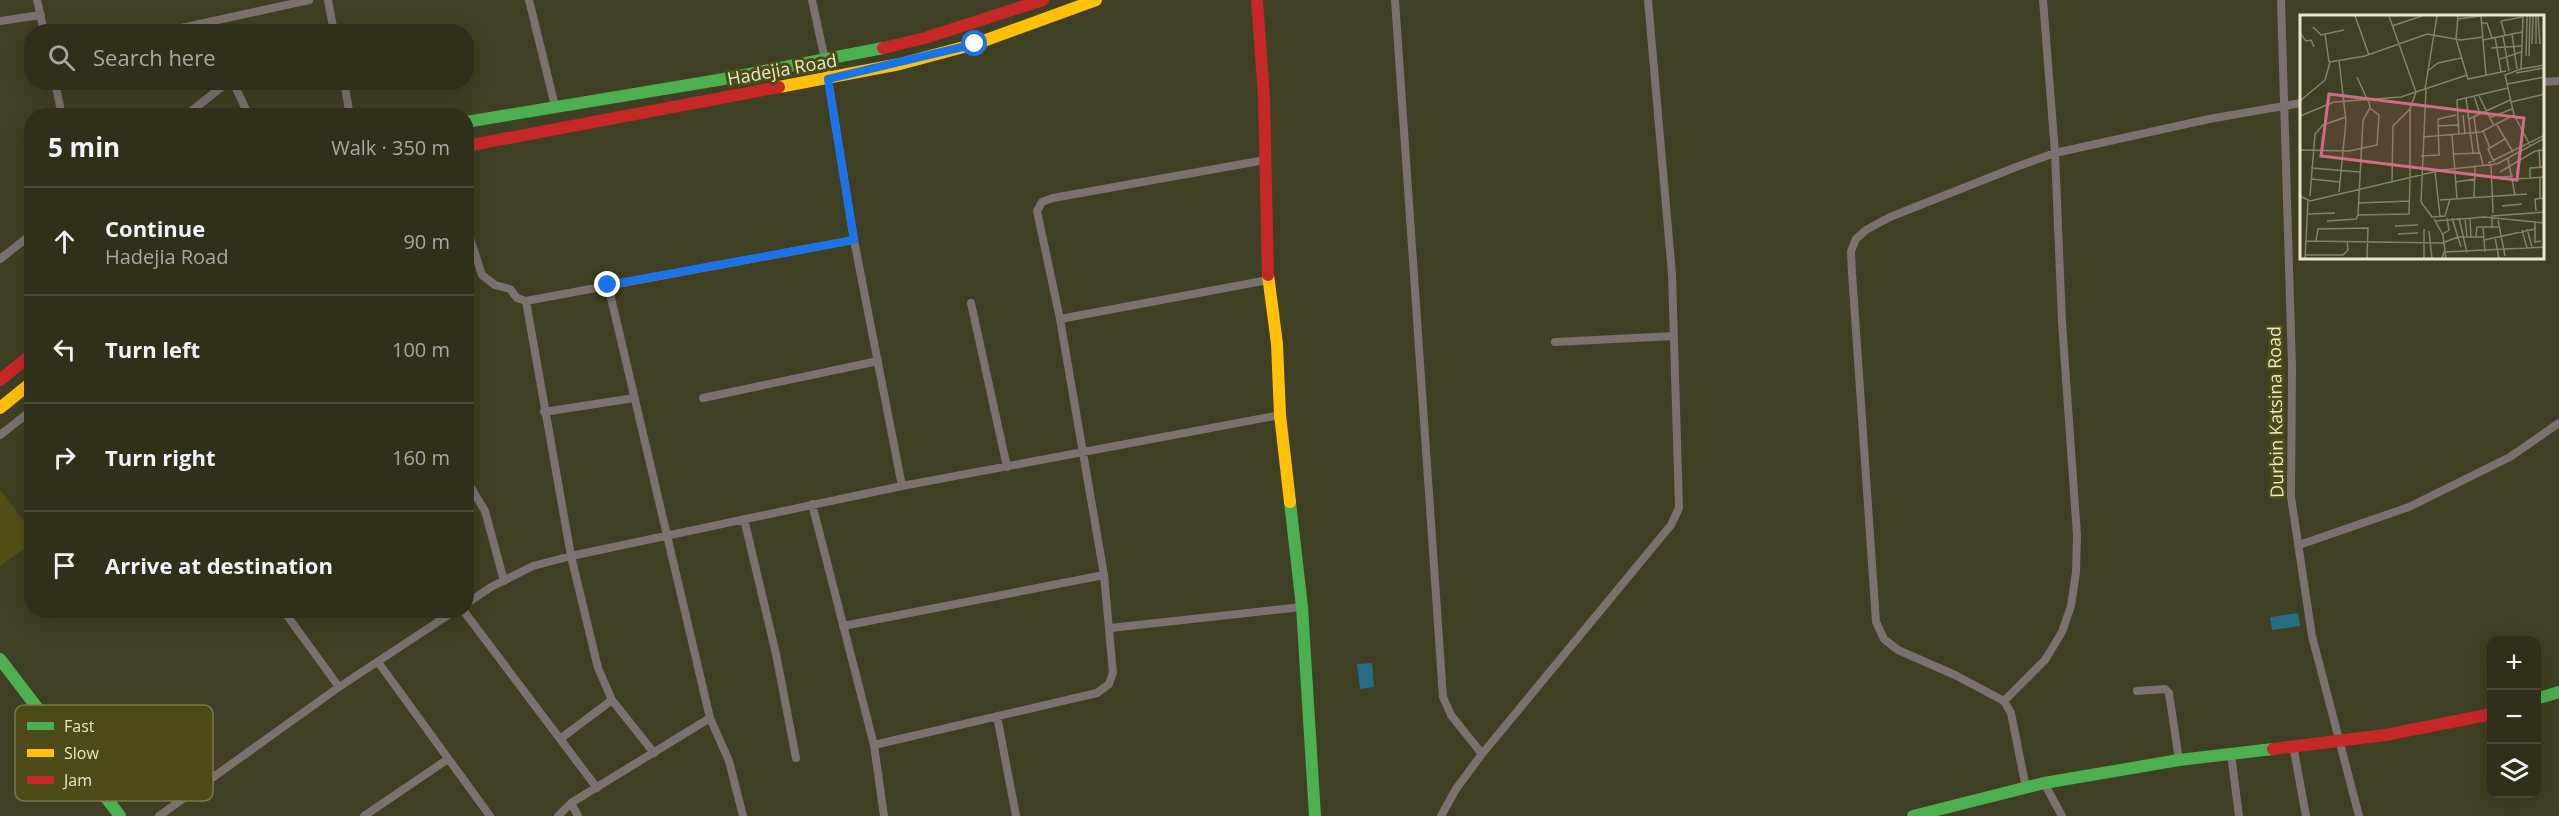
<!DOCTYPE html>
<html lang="en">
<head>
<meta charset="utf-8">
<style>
  :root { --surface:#2f2f1a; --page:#3b3b27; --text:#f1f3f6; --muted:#a7a9a2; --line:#4a4a39 }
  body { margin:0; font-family:"Open Sans",sans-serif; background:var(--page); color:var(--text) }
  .controls { position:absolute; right:18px; bottom:18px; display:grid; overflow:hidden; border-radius:12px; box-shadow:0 6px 24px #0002 }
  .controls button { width:54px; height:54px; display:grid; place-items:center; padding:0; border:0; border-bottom:2px solid var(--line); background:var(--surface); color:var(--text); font:30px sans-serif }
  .stop { position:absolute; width:18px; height:18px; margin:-14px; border:4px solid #1a73e8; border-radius:50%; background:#fff }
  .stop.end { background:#1a73e8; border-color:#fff; box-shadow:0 2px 6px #0008 }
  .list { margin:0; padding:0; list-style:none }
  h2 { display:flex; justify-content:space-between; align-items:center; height:78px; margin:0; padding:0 24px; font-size:26px }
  h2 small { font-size:20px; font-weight:400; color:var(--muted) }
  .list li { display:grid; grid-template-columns:39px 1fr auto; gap:18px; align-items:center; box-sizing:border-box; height:108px; padding:0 24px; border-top:2px solid var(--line) }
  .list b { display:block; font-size:22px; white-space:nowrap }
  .list p { margin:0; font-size:20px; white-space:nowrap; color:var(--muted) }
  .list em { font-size:20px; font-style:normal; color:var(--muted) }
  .icon { flex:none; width:33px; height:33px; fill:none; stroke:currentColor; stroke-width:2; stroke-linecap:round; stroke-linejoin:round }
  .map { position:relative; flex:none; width:2559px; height:816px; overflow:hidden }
  .search { position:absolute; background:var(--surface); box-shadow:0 6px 24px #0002; left:24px; top:24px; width:450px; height:66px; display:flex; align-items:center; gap:15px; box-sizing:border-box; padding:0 21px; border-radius:24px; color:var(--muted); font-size:22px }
  .panel { position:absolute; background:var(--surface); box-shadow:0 6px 24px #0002; left:24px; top:108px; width:450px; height:510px; border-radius:24px }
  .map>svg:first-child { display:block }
  .built { fill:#524f16 }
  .water { fill:#256d84 }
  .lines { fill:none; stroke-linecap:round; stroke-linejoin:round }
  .street { stroke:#7b716f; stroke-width:8 }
  .fast { stroke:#4caf50; stroke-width:12 }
  .slow { stroke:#ffc107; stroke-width:12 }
  .jam { stroke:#c62828; stroke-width:12 }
  .route { stroke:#1a73e8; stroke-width:8 }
  .labels { text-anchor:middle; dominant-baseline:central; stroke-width:6; stroke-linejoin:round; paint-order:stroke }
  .street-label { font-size:18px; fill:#e9e8cd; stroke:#4c4a16 }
  .inset-road { fill:none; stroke:#838367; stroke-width:1.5 }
  .view { fill:#d26b89; fill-opacity:0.15; stroke:#d26b89; stroke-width:3 }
  .inset-edge { fill:none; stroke:#e9e8cd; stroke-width:3 }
  .key { fill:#4c4a16; stroke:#7b794d; stroke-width:1.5 }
  .key-label { font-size:16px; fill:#e9e8cd }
</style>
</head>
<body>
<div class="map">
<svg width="2559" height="816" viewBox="0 0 2559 816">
  <rect width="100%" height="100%" fill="#3f3f23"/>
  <!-- built -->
  <path class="built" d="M0,489L32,533L31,544L0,566Z"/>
  <!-- water -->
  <path class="water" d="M2298,613L2300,626L2272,630L2270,617Z
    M1372,663L1374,687L1360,689L1357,664Z"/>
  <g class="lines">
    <!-- street -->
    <path class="street" d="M37,0L44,32
      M328,0L334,32
      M529,0L555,106
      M812,0L825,60L854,240L902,486
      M1395,0L1443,697L1451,715L1482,754L1456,789L1441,816
      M2281,0L2292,367L2291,497L2312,636L2359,816
      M0,21L41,15
      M210,22L214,32
      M163,32L309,0
      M55,82L62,116
      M233,82L249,116
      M344,82L350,116
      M2542,82L2559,81
      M185,116L228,82
      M466,226L482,275L495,285L510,289L517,298L526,301L854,240
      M0,259L32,234
      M608,285L710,718L729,761L743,816
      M526,301L571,556L598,668L612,700L654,753
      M971,303L1007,467
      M1060,319L1268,280
      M1555,342L1674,336
      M703,398L878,361
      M544,412L634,398
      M0,435L32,410
      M466,479L485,511L504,581
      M812,504L874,745L884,816
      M744,519L776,654L796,758
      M2299,545L2409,507L2510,457L2559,423
      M466,604L491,587L533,566L571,556L902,486L1280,415
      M283,610L339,687
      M463,610L597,788
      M843,626L1104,575
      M1110,628L1302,607
      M378,662L490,816
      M2137,691L2165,689L2169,693L2179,760
      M2004,701L2045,660L2062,632L2071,606L2076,572L2077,535L2062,322L2055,153L2043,0
      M997,716L1016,816
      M560,739L612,700
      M874,745L1097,693L1109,684L1113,673L1104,575L1060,319L1037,211L1042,202L1053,198L1265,160
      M2293,745L2306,816
      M1482,754L1671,525L1679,508L1672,274L1648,0
      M2231,754L2239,816
      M2044,783L2062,816
      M2026,788L2011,713L2004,701L1955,675L1898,650L1884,639L1876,622L1852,273L1851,251L1856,239L1866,230L1890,217L2016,167L2055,153L2209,119L2301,103
      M571,803L578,816
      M159,816L339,687L456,610
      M364,816L448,759
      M558,816L571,803L710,718"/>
    <!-- fast -->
    <path class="fast" d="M466,122L718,80L883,48
      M1290,502L1302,607L1315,816
      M0,659L120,816
      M2536,699L2559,692
      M1913,816L2044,783L2179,760L2273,749"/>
    <!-- slow -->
    <path class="slow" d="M779,87L900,64L975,44L1096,0
      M1268,275L1277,344L1280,415L1290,502
      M0,408L32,382"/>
    <!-- jam -->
    <path class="jam" d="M1257,0L1264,98L1268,275
      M883,48L925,38L1043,0
      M466,146L779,87
      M0,380L32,354
      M2273,749L2385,735L2492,714"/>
  </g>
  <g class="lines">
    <!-- route -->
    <path class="route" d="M608,285L854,240L828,79L975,44"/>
  </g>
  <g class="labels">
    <!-- street labels -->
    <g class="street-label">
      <text transform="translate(782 69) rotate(-10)">Hadejia Road</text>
      <text transform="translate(2275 412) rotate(-91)">Durbin Katsina Road</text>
    </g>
  </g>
  <!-- overview -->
  <g transform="translate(2300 15)">
    <rect width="244" height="244" fill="#3f3f23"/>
    <path class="inset-road" d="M55,1L69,40M89,1L116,77L110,94V162M158,1L156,24L168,64L206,56M181,1L186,60M223,1L221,54L205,60L214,100L230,130M236,1V29M238,1L240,29M157,4L181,1M181,8H187L192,23M92,11L122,1M13,12L21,20L44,15M0,18L6,26L11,25L14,32M25,19L29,47M212,19L217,54M205,20L201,6L222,2M203,21L209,56M195,22L201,57M183,25L222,17M232,29L233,1M191,33L221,31M226,41L227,1M229,41L230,1M200,44L221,37M221,54L245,50M129,55L138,48L161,43M216,58L244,53M57,62L68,86M207,69L245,62M125,74L137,1M126,74L121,187L132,202L145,201L150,184M174,81L180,99M179,81L194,111M166,83L173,138M0,86L25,65L30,47L65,41L127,19L161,25L183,22M211,87L245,79M70,93L63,105L58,200L109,199L110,164M163,100L165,119M0,101L34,87L101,82L167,60M174,102L179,138M189,103L212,94M169,104L210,85M197,110L213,137M138,111L158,110M183,116L190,133M159,119L157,85L208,73M152,120L157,184M123,122L181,117L214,100M239,134L240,153M0,135L49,136L77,130L79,100L70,93L69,86M154,139L180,138L183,150M121,141L139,140L138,104L156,100M208,144L215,180M194,147L188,134L205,124M188,148L245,120M191,150L193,198M11,153L60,157M135,156L140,201M200,157L235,136L245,135M192,163L213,161M230,163V153L245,152M240,163V183M11,164L40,167M214,164L245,162M92,166L93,111L110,94M155,167L176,164M39,177L46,106L39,45M0,181L10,186L142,155L197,149L245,123M10,181L15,119L23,110L46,102M174,182L175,152M140,185L227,179M58,188L110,186M202,191L222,189M236,196L235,184L245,183M8,199L35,198M152,203L161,232M159,203L167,238M165,203L167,222M170,203L171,222M134,204L143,220L146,244M198,205L205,241M27,206L56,204L58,200M135,206L185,202L245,208M235,206V227L241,226M95,211L118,210M183,213L185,237M192,213V201L245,197M227,214L232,232M222,215L227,233M129,216L132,244M98,219L118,218M143,219L149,215L147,203M176,221L177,212H198M195,222L199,244M184,225L235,214M6,226L142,228L158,222H184M16,226L18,214L68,213L67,244M6,240H43L48,235L47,227M124,243V214M5,244L8,186M142,244L144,237L245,232"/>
    <path class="view" d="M29,79L224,103L217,165L21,141Z"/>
    <rect width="244" height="244" class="inset-edge"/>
  </g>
  <!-- legend -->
  <rect x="15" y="705" width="198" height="96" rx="9" class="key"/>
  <rect x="27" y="722" width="27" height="8" fill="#4caf50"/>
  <rect x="27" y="749" width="27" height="8" fill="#ffc107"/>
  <rect x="27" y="776" width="27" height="8" fill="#c62828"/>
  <g class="key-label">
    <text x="64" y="732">Fast</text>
    <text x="64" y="759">Slow</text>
    <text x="64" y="786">Jam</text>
  </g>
</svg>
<div class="controls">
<button>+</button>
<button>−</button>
<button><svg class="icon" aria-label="layers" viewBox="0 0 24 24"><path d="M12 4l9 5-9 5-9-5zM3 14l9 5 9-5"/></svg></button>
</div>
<div class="stop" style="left:975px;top:44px"></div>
<div class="stop end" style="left:608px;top:285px"></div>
<div class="search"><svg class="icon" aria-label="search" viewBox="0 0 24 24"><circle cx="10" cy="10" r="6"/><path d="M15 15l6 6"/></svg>Search here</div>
<section class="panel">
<h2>5 min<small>Walk · 350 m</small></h2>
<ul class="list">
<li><svg class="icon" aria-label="ahead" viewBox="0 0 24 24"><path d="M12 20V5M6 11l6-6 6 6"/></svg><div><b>Continue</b><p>Hadejia Road</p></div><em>90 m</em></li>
<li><svg class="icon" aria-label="left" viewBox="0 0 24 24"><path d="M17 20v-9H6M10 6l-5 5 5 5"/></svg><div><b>Turn left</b></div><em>100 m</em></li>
<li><svg class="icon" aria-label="right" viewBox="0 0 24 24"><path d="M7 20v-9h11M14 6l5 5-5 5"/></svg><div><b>Turn right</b></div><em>160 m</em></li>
<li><svg class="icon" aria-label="arrive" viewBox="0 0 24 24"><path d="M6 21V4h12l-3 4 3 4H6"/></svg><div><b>Arrive at destination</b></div></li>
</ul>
</section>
</div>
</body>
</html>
